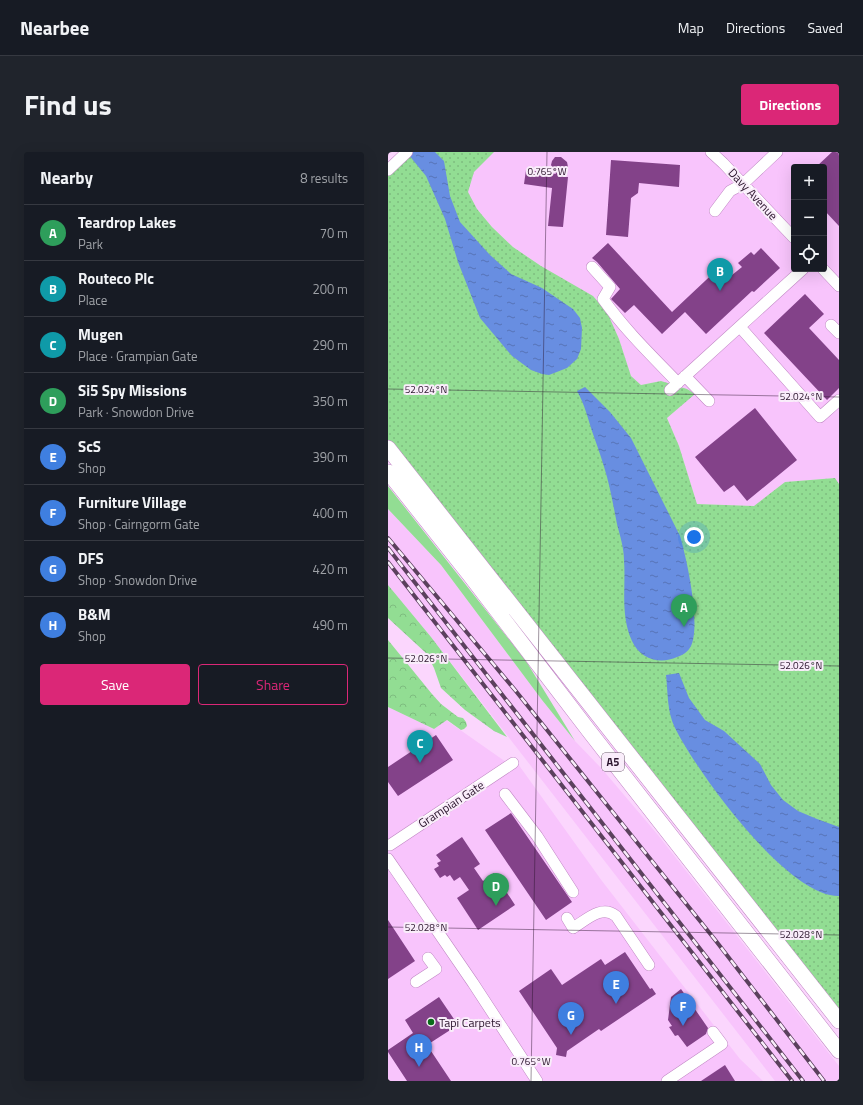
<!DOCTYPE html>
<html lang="en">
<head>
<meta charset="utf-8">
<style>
  :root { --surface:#171b24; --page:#20242c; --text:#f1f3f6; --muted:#9ea1a6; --line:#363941; --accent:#db2777 }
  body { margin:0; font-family:"Titillium Web",sans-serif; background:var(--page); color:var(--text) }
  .controls { position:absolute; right:12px; top:12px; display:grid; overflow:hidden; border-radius:4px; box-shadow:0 4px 16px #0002 }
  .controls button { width:36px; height:36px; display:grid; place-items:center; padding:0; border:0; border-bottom:1px solid var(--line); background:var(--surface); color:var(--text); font:20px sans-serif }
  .you { position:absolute; left:306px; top:385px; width:14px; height:14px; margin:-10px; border:3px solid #fff; border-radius:50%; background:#1a73e8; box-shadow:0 0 0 6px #1a73e833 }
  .badge { display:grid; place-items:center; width:26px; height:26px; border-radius:50%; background:var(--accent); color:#fff; font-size:13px; font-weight:700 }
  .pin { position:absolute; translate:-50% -33px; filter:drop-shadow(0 1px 2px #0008) }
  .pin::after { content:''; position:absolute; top:21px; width:14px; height:12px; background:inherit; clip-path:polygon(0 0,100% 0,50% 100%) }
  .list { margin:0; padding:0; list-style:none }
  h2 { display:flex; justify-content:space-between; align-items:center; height:52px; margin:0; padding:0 16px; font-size:17px }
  h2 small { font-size:13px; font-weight:400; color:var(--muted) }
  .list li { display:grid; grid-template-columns:26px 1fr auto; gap:12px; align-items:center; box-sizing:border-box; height:56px; padding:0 16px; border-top:1px solid var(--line) }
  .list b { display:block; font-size:15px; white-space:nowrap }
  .list p { margin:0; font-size:13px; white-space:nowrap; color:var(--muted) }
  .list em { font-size:13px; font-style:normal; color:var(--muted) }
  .actions { display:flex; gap:8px; padding:12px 16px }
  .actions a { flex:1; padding:9px 0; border:1px solid var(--accent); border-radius:4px; text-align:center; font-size:14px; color:var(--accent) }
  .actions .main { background:var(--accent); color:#fff }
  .icon { flex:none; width:22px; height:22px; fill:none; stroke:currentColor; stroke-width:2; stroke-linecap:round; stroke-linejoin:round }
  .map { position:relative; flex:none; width:451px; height:929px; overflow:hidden; border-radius:4px }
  header { display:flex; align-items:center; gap:24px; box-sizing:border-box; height:56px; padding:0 20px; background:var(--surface); border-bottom:1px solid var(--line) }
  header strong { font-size:19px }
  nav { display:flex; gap:22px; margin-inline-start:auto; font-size:14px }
  .intro { display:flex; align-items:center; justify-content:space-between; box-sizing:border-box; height:96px; padding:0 24px }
  h1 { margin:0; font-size:28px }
  .button { padding:10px 18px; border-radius:4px; background:var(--accent); color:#fff; font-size:14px; font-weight:700 }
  main { display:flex; gap:24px; padding:0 24px }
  aside { flex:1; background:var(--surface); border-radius:4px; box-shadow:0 4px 16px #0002 }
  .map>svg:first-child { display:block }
  .built { fill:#f8c4fc; fill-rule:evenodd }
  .green { fill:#92dd93 }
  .forest { fill:url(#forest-crowns) }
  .park { fill:url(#park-dots) }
  .water { fill:url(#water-ripples) }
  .building { fill:#834289 }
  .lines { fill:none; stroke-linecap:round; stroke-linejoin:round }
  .minor-casing { stroke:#c087c4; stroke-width:12 }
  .highway-casing { stroke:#c087c4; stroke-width:16 }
  .minor { stroke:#fff; stroke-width:11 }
  .highway { stroke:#fff; stroke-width:15 }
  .rail-casing { stroke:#5b415d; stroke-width:4 }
  .rail { stroke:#f9edfa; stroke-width:2.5; stroke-dasharray:8; stroke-linecap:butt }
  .ticks { fill:none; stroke:#28122a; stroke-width:1; stroke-opacity:0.45 }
  .poi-dot { fill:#096c19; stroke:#f9edfa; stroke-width:1.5 }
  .labels { text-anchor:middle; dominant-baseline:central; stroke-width:4; stroke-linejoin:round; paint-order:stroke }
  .shield { fill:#f9edfa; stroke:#675468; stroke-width:1 }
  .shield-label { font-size:11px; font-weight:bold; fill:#28122a }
  .street-label { font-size:12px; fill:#28122a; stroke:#f9edfa }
  .poi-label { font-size:12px; fill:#28122a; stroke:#f9edfa; text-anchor:start }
  .ticks-label { font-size:10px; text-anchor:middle; fill:#28122a; stroke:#f9edfa; stroke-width:4; stroke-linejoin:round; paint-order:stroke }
</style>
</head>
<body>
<header>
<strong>Nearbee</strong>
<nav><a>Map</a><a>Directions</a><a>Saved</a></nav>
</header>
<div class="intro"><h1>Find us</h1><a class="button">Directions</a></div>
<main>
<aside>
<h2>Nearby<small>8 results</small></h2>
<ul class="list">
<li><span class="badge" style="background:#2e9e5b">A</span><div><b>Teardrop Lakes</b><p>Park</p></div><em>70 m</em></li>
<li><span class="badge" style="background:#0f9aa8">B</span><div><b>Routeco Plc</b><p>Place</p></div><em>200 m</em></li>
<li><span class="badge" style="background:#0f9aa8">C</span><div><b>Mugen</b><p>Place · Grampian Gate</p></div><em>290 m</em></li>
<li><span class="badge" style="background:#2e9e5b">D</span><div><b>Si5 Spy Missions</b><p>Park · Snowdon Drive</p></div><em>350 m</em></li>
<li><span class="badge" style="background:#3f7fe0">E</span><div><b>ScS</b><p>Shop</p></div><em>390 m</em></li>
<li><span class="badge" style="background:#3f7fe0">F</span><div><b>Furniture Village</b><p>Shop · Cairngorm Gate</p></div><em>400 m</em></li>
<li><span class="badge" style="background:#3f7fe0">G</span><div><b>DFS</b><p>Shop · Snowdon Drive</p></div><em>420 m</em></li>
<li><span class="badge" style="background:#3f7fe0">H</span><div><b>B&amp;M</b><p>Shop</p></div><em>490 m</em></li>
</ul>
<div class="actions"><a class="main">Save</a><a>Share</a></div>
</aside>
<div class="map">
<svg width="451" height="929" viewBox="0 0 451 929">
  <defs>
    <pattern id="forest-crowns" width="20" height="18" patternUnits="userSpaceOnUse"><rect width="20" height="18" fill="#92dd93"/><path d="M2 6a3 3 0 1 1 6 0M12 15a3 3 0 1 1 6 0" fill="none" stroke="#7ebd7f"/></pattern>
    <pattern id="park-dots" width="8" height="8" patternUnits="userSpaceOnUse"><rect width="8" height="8" fill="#92dd93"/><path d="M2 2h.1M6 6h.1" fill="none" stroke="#7ebd7f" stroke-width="1.8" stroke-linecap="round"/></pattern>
    <pattern id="water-ripples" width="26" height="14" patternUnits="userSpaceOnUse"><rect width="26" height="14" fill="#688ee1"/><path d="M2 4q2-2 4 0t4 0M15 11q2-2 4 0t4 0" fill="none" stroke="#5673b7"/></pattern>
  </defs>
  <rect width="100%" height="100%" fill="#fbd6fd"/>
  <!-- built -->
  <path class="built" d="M104,0H451V332L447,326L397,330L367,354L309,352L291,294L279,266L306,242L273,229L253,233L243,225L231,187L153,114L125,95L104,75L89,57L77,38L79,30L89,15ZM406,15H436V117H406Z
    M0,357L53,413L154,548L187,589L214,617L270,683L451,914V929H387L43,485L0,433Z
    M0,555L46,577L58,568L118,610L125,605L214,729L352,907L375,929H0Z"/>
  <!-- green -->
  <path class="green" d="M0,334L138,509L187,589L154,548L53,413L0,357Z"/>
  <!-- forest -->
  <path class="forest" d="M0,433L43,485L119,585L106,579L77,558L53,536L46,516L39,502L0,466Z
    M0,488L44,542L53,552L70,565L75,566L78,570L79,574L76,577L73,578L59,568L46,577L0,555Z"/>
  <!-- park -->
  <path class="park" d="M24,0H106L86,20L80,40L89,57L104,75L125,95L153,114L205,144L219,160L231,187L243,224L253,233L273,229L299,237L307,242L279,266L291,294L309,352L366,354L397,330L447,326L451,332V870L0,296V21Z"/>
  <!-- water -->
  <path class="water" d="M22,0H47L56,9L62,44L72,70L102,103L123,122L154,136L176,151L185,157L192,166L194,176L193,197L189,207L179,216L161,223L154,222L143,218L124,204L92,166L70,110L57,67L38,24L20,2Z
    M197,235L222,260L243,286L292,384C299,407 313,473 303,494C300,500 295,503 289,505C272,513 252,507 244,489C232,463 238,435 236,408C236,396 232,384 229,372C226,357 223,340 219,325C215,310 210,296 205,282C200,267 197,253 189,239Z
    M291,521L301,546L317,568L336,579L372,612L383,633L395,648L410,659L429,667L451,675V744C399,745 309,620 287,576C279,560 280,541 278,523Z"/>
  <!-- building -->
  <path class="building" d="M444,0H451V74L436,58V15H428Z
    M167,5H173L179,10L180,15L176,25H180L175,75L160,74L164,36L136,32L138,18L168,22L163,13L164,9Z
    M223,8L292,13L291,35L251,31L250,41L243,46L240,85L218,83Z
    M220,91L284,160L334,113L344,123L354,115L350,111L363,100L366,103L373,96L392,116L366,140L364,139L318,182L297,160L274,182L246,153L237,161L223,147L232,137L209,110L204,106Z
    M417,142L436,162L421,176L451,208V236L439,248L376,181Z
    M367,256L409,308L359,349L346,333L336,340L307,305Z
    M48,583L65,608L10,644L0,630V615Z
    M123,661L184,750L158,768L97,678Z
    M74,685L92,712L86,716L95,729L106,721L127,753L90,778L69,746L81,738L72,725L66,729L62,723L59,725L57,723L52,726L46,717L51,714L49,711L53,709L48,703Z
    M0,768L27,809L0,827Z
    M237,800L262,837L264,836L268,842L213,879L211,877L179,899L178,905L168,903L169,896L131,839L163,817L174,833L213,807L217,813Z
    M293,837L320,876L318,882L299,895L290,883L287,884L281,875L284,874L280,868L283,845Z
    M51,845L70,873L39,893L63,929H19L0,900V898L25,881L17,868Z
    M337,913L347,929H313Z"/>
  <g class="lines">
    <!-- minor casing -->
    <g class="minor-casing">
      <path id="minor" d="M323,0L335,11L406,86
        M0,18L19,0
        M327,59L342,39L355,32L389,0
        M204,115L222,135L215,147C237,178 264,204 290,231
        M435,117L451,134
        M443,173L451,181
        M352,175L432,265L451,248
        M297,224L321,249
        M282,238L415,117
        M117,642L149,684L185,740
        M2,693L125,611
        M0,707L85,831L149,929
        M179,766L185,776C198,768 214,752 228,764L261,813
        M28,830L48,817L40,806
        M279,929L334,892L325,880"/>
    </g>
    <!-- highway casing -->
    <g class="highway-casing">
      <path id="highway" d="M0,296L451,869
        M0,320L81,422L201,579L451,899"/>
    </g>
    <!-- minor -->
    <use href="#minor" class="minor"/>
    <!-- highway -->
    <use href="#highway" class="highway"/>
    <!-- rail casing -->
    <g class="rail-casing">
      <path id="rail" d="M0,386L127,538L328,789L436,929
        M0,396L415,929
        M0,410L404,929"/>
    </g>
    <!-- rail -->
    <use href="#rail" class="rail"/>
  </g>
  <!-- ticks -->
  <path class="ticks" d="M0,237L451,245M0,506L451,514M0,775L451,783M143,929L159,0"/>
  <!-- markers -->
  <circle class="poi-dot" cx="43" cy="870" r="4"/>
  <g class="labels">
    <!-- shield labels -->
    <rect class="shield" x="214" y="601" width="22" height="18" rx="3"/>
    <g class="shield-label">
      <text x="225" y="610">A5</text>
    </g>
    <!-- street labels -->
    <g class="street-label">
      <text transform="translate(365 42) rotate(47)">Davy Avenue</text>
      <text transform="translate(63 652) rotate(-33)">Grampian Gate</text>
    </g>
    <!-- poi labels -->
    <g class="poi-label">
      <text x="51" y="870">Tapi Carpets</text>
    </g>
  </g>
  <g class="ticks-label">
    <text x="159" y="23">0.765°W</text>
    <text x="38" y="241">52.024°N</text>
    <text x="413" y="248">52.024°N</text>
    <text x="38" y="510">52.026°N</text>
    <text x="413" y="517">52.026°N</text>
    <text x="38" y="779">52.028°N</text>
    <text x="413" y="786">52.028°N</text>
    <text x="143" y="913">0.765°W</text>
  </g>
</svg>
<div class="controls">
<button>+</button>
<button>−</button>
<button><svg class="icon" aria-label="locate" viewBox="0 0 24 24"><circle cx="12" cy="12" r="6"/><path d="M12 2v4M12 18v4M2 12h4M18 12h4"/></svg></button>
</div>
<div class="you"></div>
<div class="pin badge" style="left:296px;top:475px;background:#2e9e5b">A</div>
<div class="pin badge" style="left:332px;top:139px;background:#0f9aa8">B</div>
<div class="pin badge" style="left:32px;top:611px;background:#0f9aa8">C</div>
<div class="pin badge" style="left:108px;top:754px;background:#2e9e5b">D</div>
<div class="pin badge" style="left:228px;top:852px;background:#3f7fe0">E</div>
<div class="pin badge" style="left:295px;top:874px;background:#3f7fe0">F</div>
<div class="pin badge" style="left:183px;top:883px;background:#3f7fe0">G</div>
<div class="pin badge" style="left:31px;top:915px;background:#3f7fe0">H</div>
</div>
</main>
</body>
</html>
